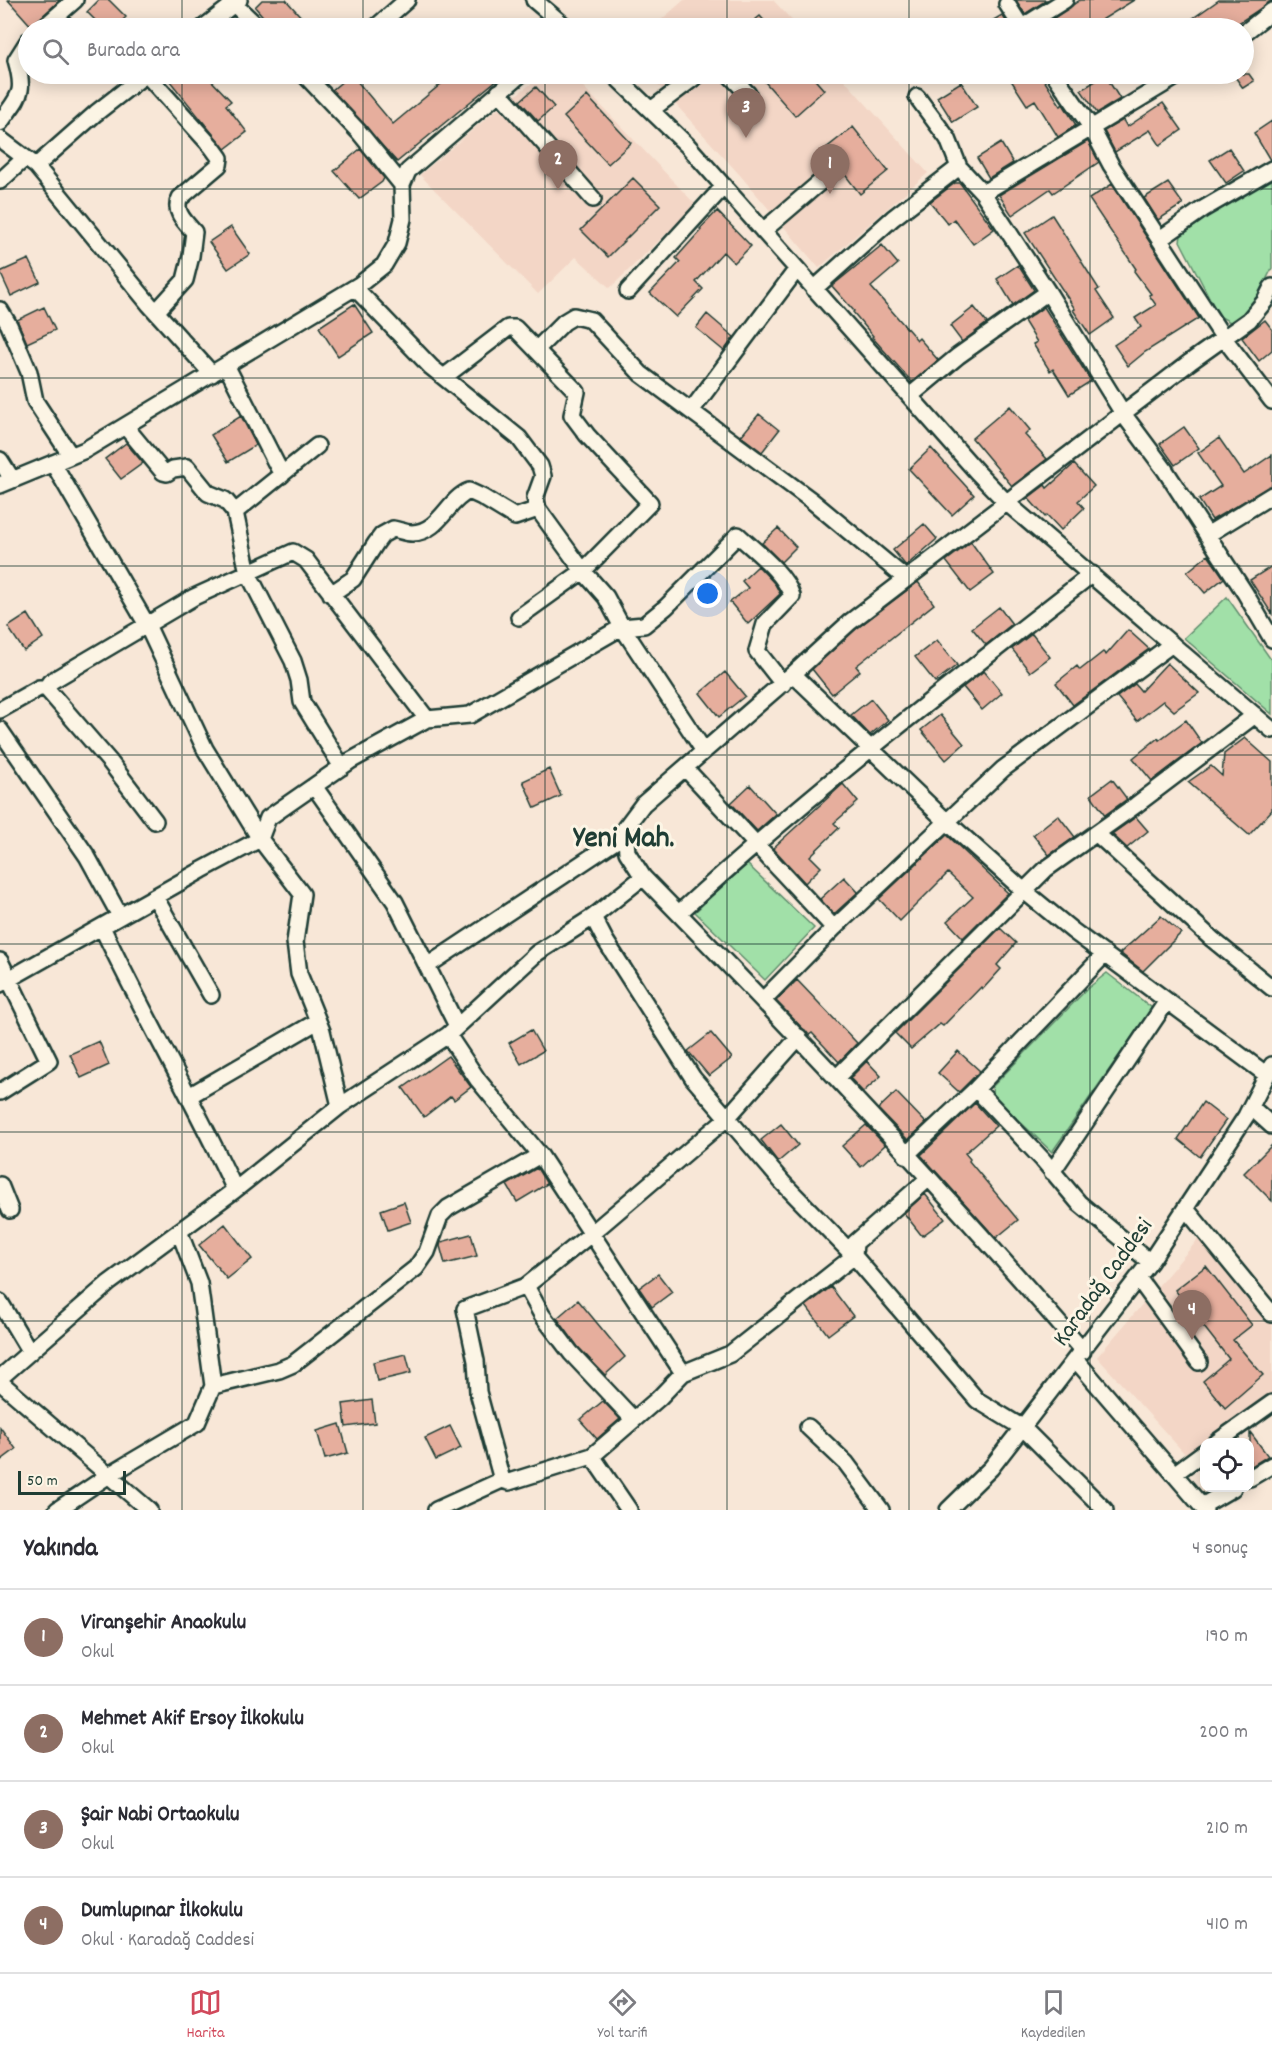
<!DOCTYPE html>
<html lang="tr">
<head>
<meta charset="utf-8">
<style>
  :root { --surface:#fff; --page:#f7f7f7; --text:#2b2b33; --muted:#7c7c81; --line:#e1e1e2; --accent:#d1495b }
  body { margin:0; font-family:Dekko,sans-serif; background:var(--page); color:var(--text) }
  .controls { position:absolute; right:18px; bottom:18px; display:grid; overflow:hidden; border-radius:12px; box-shadow:0 3px 15px #0003 }
  .controls button { width:54px; height:54px; display:grid; place-items:center; padding:0; border:0; border-bottom:2px solid var(--line); background:var(--surface); color:var(--text); font:30px sans-serif }
  .scale { position:absolute; left:18px; bottom:15px; width:108px; box-sizing:border-box; padding-left:6px; border:3px solid #1f3d34; border-top:0; font-size:16px; line-height:21px; white-space:nowrap; color:#1f3d34; -webkit-text-stroke:4px #fcf5e5; paint-order:stroke }
  .you { position:absolute; left:708px; top:594px; width:21px; height:21px; margin:-15px; border:4px solid #fff; border-radius:50%; background:#1a73e8; box-shadow:0 0 0 9px #1a73e833 }
  .badge { display:grid; place-items:center; width:39px; height:39px; border-radius:50%; background:var(--accent); color:#fff; font-size:20px; font-weight:700 }
  .pin { position:absolute; translate:-50% -50px; filter:drop-shadow(0 2px 3px #0008) }
  .pin::after { content:''; position:absolute; top:32px; width:21px; height:18px; background:inherit; clip-path:polygon(0 0,100% 0,50% 100%) }
  .list { margin:0; padding:0; list-style:none }
  h2 { display:flex; justify-content:space-between; align-items:center; height:78px; margin:0; padding:0 24px; font-size:26px }
  h2 small { font-size:20px; font-weight:400; color:var(--muted) }
  .list li { display:grid; grid-template-columns:39px 1fr auto; gap:18px; align-items:center; box-sizing:border-box; height:96px; padding:0 24px; border-top:2px solid var(--line) }
  .list b { display:block; font-size:22px; white-space:nowrap }
  .list p { margin:0; font-size:20px; white-space:nowrap; color:var(--muted) }
  .list em { font-size:20px; font-style:normal; color:var(--muted) }
  .icon { flex:none; width:33px; height:33px; fill:none; stroke:currentColor; stroke-width:2; stroke-linecap:round; stroke-linejoin:round }
  .map { position:relative; flex:none; width:1272px; height:1510px; overflow:hidden }
  .search { position:absolute; background:var(--surface); box-shadow:0 3px 15px #0003; left:18px; right:18px; top:18px; height:66px; display:flex; align-items:center; gap:15px; box-sizing:border-box; padding:0 21px; border-radius:33px; color:var(--muted); font-size:22px }
  .sheet { height:462px; background:var(--surface) }
  nav { display:flex; justify-content:space-around; align-items:center; box-sizing:border-box; height:84px; border-top:2px solid var(--line); background:var(--surface); font-size:16px; color:var(--muted) }
  nav a { display:grid; justify-items:center; gap:3px }
  nav .on { color:var(--accent) }
  .map>svg:first-child { display:block }
  .built { fill:#f3d6c6 }
  .green { fill:#a1e0a8; stroke:#608e6e; stroke-width:1.5 }
  .building { fill:#e6ae9d; stroke:#1f3d34; stroke-width:1.5 }
  .lines { fill:none; stroke-linecap:round; stroke-linejoin:round }
  .minor-casing { stroke:#1f3d34; stroke-width:20 }
  .minor { stroke:#fcf5e5; stroke-width:15 }
  .grid { fill:none; stroke:#1f3d34; stroke-width:1.5; stroke-opacity:0.55 }
  .labels { text-anchor:middle; dominant-baseline:central; stroke-width:6; stroke-linejoin:round; paint-order:stroke }
  .street-label { font-size:24px; fill:#1f3d34; stroke:#fcf5e5 }
  .district-label { font-size:30px; font-weight:bold; fill:#1f3d34; stroke:#fcf5e5 }
</style>
</head>
<body>
<div class="map">
<svg width="1272" height="1510" viewBox="0 0 1272 1510">
  <rect width="100%" height="100%" fill="#f8e7d7"/>
  <filter id="ink" filterUnits="userSpaceOnUse"><feTurbulence type="fractalNoise" baseFrequency=".0167" numOctaves="2"/><feDisplacementMap in="SourceGraphic" scale="12" xChannelSelector="R" yChannelSelector="G"/><feConvolveMatrix kernelMatrix="1 2 1 2 8 2 1 2 1" color-interpolation-filters="sRGB"/></filter>
  <g filter="url(#ink)">
    <!-- built -->
    <path class="built" d="M684,0H773L799,28H652Z
      M544,74H571L696,205L610,288L576,257L538,294L420,175L495,111Z
      M648,74H839L928,173L819,268L739,174Z
      M1201,1236L1272,1324V1393L1186,1455L1097,1357Z"/>
    <!-- green -->
    <path class="green" d="M1272,176V268L1256,300L1238,320L1230,322L1219,316L1180,241L1181,236L1239,194Z
      M1227,597L1272,661V714L1184,638Z
      M746,863L814,928L765,980L695,912Z
      M1107,973L1152,1008L1052,1152L993,1096L992,1087L1088,988Z"/>
    <!-- building -->
    <path class="building" d="M8,0H60L37,21L33,28Z
      M99,0H109L126,17L115,28H103L87,12Z
      M262,0H286L303,19L291,28H273L255,7Z
      M1016,0H1047L1025,14Z
      M1080,0H1134L1089,28H1040Z
      M1219,0H1272V1L1231,28H1179Z
      M1002,15L1011,28H980Z
      M760,16L771,28H745Z
      M177,74H205L231,101L226,105L247,132L225,149L169,80Z
      M351,74L393,124L453,74H504L397,162L332,90Z
      M758,74H810L824,90L795,116Z
      M1007,74H1040L1061,106L1063,104L1076,125L1058,137L1035,100L1027,105Z
      M1233,74H1249L1254,81L1243,88Z
      M1105,75L1120,99L1097,113L1081,90Z
      M961,82L977,107L953,122L937,97Z
      M536,87L554,107L538,121L520,101Z
      M587,96L631,143L608,164L564,117Z
      M1163,103L1182,130L1160,145L1150,130L1115,152L1104,131L1123,120L1127,127Z
      M1272,121V159L1270,160L1254,133Z
      M853,127L888,171L860,194L825,149Z
      M1088,141L1099,162L1053,193L1050,189L1012,215L999,195Z
      M1001,143L1013,163L989,178L977,158Z
      M1229,148L1244,171L1226,183L1210,160Z
      M360,149L384,178L382,182L359,199L334,171Z
      M633,178L660,205L608,257L581,230Z
      M955,183H960L994,229L973,244L954,219L948,224L930,202Z
      M1168,183L1183,204L1158,220L1144,198Z
      M1112,184L1199,318L1145,352L1128,366L1114,345L1141,327L1135,318L1156,305L1149,295L1151,294L1134,271L1136,269L1089,199Z
      M717,211L751,246L734,263L723,252L696,282L703,289L676,317L650,293L680,262L676,258L701,230L700,229Z
      M1052,215L1083,264L1099,289L1096,291L1114,318L1090,335L1073,310L1075,309L1025,233Z
      M231,227L250,254L228,269L209,242Z
      M882,245L898,264L871,287L917,340L919,338L938,360L912,382L872,337L873,336L853,312L854,311L832,286Z
      M29,259L40,282L11,296L0,272Z
      M1018,265L1034,290L1013,305L997,279Z
      M354,304L373,333L338,356L319,327Z
      M44,307L55,330L27,343L17,320Z
      M974,307L987,323L962,342L950,326Z
      M1044,307L1091,381L1069,395L1053,369L1050,371L1033,344L1037,342L1024,321Z
      M707,314L734,337L724,351L696,328Z
      M1265,320L1272,329V350L1259,361L1242,338Z
      M1010,406L1030,430L1025,435L1047,459L1012,486L972,438Z
      M759,414L779,430L762,452L741,436Z
      M241,416L256,445L228,462L211,435Z
      M1184,427L1199,448L1175,465L1160,444Z
      M1219,438L1244,474L1272,455V485L1212,520L1199,500L1221,486L1198,453Z
      M126,443L143,463L121,479L105,459Z
      M931,448L974,495L952,515L909,469Z
      M1074,464L1094,486L1078,501L1084,508L1061,530L1047,515L1045,517L1028,498L1045,485L1047,488Z
      M924,524L937,539L906,566L893,550Z
      M778,528L796,547L781,562L762,543Z
      M971,542L994,574L970,592L946,561Z
      M1208,555L1224,578L1205,593L1187,572Z
      M758,566L775,584L780,594L748,624L730,602L748,588L742,581Z
      M1272,566V614L1250,580Z
      M918,582L934,604L856,666L860,671L832,694L812,669L856,629Z
      M999,607L1012,624L986,645L972,628Z
      M28,614L43,638L24,651L8,627Z
      M1128,630L1149,649L1073,705L1056,683L1077,666L1080,670L1103,652L1106,655Z
      M1032,634L1050,657L1030,672L1012,649Z
      M937,640L957,665L935,682L915,657Z
      M1167,663L1199,693L1174,711L1163,701L1137,721L1117,697L1135,684L1141,691Z
      M984,671L1002,693L982,710L963,687Z
      M725,672L745,696L719,717L700,693Z
      M871,699L888,720L870,735L851,715Z
      M940,715L964,744L946,760L921,730Z
      M1186,720L1202,743L1152,781L1133,758L1158,738L1159,740Z
      M1245,738L1272,762V810L1249,835L1188,782L1211,766L1222,776L1224,754Z
      M549,769L561,796L535,808L523,781Z
      M1112,779L1127,799L1105,815L1091,795Z
      M843,784L858,802L834,823L839,828L810,856L821,867L805,883L773,848Z
      M750,785L776,814L757,831L731,803Z
      M1058,815L1075,837L1049,855L1033,835Z
      M1136,817L1148,831L1127,848L1112,834Z
      M947,835L1008,893L963,938L947,921L973,897L948,873L900,921L879,899Z
      M844,877L858,892L834,914L820,899Z
      M1161,916L1181,933L1143,971L1120,953Z
      M1000,928L1016,943L997,965L1001,969L983,989L981,987L943,1026L940,1024L911,1049L895,1033Z
      M797,980L857,1043L839,1062L812,1033L809,1035L776,1001Z
      M531,1030L543,1051L521,1064L509,1043Z
      M711,1033L732,1058L709,1076L688,1051Z
      M99,1041L109,1065L81,1078L70,1054Z
      M958,1051L980,1071L959,1092L938,1073Z
      M448,1056L471,1087L454,1100L451,1096L424,1117L403,1088Z
      M867,1061L881,1076L863,1092L850,1078Z
      M896,1092L926,1123L908,1140L878,1109Z
      M1203,1102L1226,1120L1200,1157L1178,1139Z
      M975,1103L996,1126L965,1153L970,1159L969,1161L1018,1220L996,1238L921,1155Z
      M781,1124L798,1145L778,1162L761,1140Z
      M866,1125L885,1145L861,1167L842,1146Z
      M1272,1145V1201L1244,1173Z
      M537,1168L547,1184L517,1202L507,1185Z
      M925,1194L945,1219L922,1236L904,1213Z
      M404,1202L411,1222L388,1230L381,1210Z
      M225,1224L252,1259L227,1279L199,1245Z
      M471,1234L477,1256L445,1264L440,1246L441,1242Z
      M1206,1266L1252,1325L1233,1340L1263,1375L1225,1408L1203,1381L1229,1359L1175,1290Z
      M658,1274L672,1292L652,1307L639,1288Z
      M831,1287L853,1316L828,1335L806,1306Z
      M578,1300L625,1357L605,1375L578,1347L557,1318Z
      M406,1354L411,1373L377,1381L373,1362Z
      M372,1400L375,1423L346,1427L343,1404Z
      M603,1401L620,1419L597,1439L580,1420Z
      M340,1424L348,1453L325,1459L317,1431Z
      M450,1426L461,1448L436,1460L425,1438Z
      M0,1427L16,1449L0,1461Z
      M1250,1432L1268,1456L1250,1467Z"/>
    <g class="lines">
      <!-- minor casing -->
      <g class="minor-casing">
        <path id="minor" d="M230,0L259,28
          M534,0L567,28
          M1007,4L1022,28
          M1022,27L1065,0
          M43,28L75,0
          M203,28L239,0
          M375,28L407,0
          M1244,33L1272,11
          M146,74L212,147L220,158L219,165L180,198C173,211 185,222 194,232L191,256L185,280L156,312
          M304,74L359,132L402,185
          M613,74L688,146L977,472L1007,503L1272,730
          M729,74L748,94
          M1054,74L1091,127L1111,165L1223,337L1272,401
          M499,92L593,199
          M917,97L948,139L959,167L983,193L1048,292L1124,415L1165,470L1245,593L1272,639
          M651,110L699,74
          M0,123C19,95 26,95 16,60L28,41
          M0,139L36,166L149,304L212,374
          M36,166L96,113L146,74
          M0,181L24,159
          M983,193L1181,74
          M763,231L832,172
          M1160,239L1203,209L1272,169
          M355,288L431,367L519,438L540,466L543,476L535,498L538,509L583,571L606,597L622,627L704,751
          M814,289L893,218L959,167
          M628,291L724,186
          M0,310L9,325L29,372L35,401L71,456
          M537,349L564,322L574,316L591,320L641,374L811,500L905,578
          M226,365L282,475
          M444,377L508,328H515L577,392L572,415L587,435L650,503L583,571L519,617
          M910,396L958,356L1048,292
          M691,411L797,269
          M125,426L163,472L167,473L173,469L187,467L208,493L225,500L235,512L248,573L293,661L299,680L302,702L342,767
          M0,460L12,479
          M53,463L147,625L205,749L260,839L302,894L295,942L299,974L322,1031L340,1106
          M0,485L85,450L359,285L384,265L397,243L403,219L402,185L408,171L521,74
          M235,512L317,446
          M1207,535L1272,495
          M331,594L353,579L376,543L382,535L393,529C399,530 406,533 412,533C440,532 447,500 469,491L482,497L515,517L538,509
          M793,674L946,821L1023,890L1073,931L1267,1075
          M46,688L110,762L155,821
          M0,710L39,688H46L50,682L194,597L293,552L306,560L427,719
          M0,730L87,856L120,916
          M685,768L834,928
          M314,786L395,902L457,1026
          M1097,834L1212,939L1272,988
          M155,897L211,995
          M679,913C810,793 951,684 1092,574
          M593,917L605,940L693,1078L783,1183L854,1256L977,1400L1023,1428L1105,1510
          M102,927C144,1016 194,1101 235,1190
          M0,961L49,1061L0,1092
          M427,966L626,834
          M0,984L202,870L260,839L268,818L350,761L427,719L470,715L622,627L644,625L666,607L738,535C756,552 784,572 792,596L765,624L757,651L783,684
          M763,1000L834,928L1003,769L1172,644
          M448,1035L478,1080L540,1155L683,1373
          M836,1078L1046,869L1136,805L1255,715
          M976,1089L1043,1160L1079,1203L1150,1262
          M189,1096L318,1021
          M1251,1107L1272,1126
          M906,1155L976,1089L1105,954
          M1052,1172L1167,1001
          M0,1185L10,1210
          M1186,1209L1272,1314
          M1138,1278L1199,1362
          M526,1286L542,1315L571,1353L633,1419
          M0,1302L30,1352
          M1083,1351C942,1188 794,1031 643,877L627,852L625,828L643,804L793,674L850,622L1190,362L1249,320L1265,301L1272,287
          M1076,1360L1205,1510
          M0,1378L109,1283L235,1190L340,1106L448,1035L537,953L593,917L643,877
          M0,1382L149,1510
          M213,1386L279,1370L293,1364L416,1268L427,1252L440,1216L448,1208L540,1155
          M808,1427L846,1463L881,1510
          M1217,1442L1272,1403
          M592,1456L629,1510
          M1174,1474L1204,1452
          M1250,1478L1272,1465
          M502,1480L478,1392L476,1361L465,1309L526,1286L591,1234L727,1118L799,1037
          M1202,1506L1233,1488
          M57,1510L109,1475L197,1423L213,1386L199,1283L179,1231
          M436,1510L502,1480L509,1482L592,1456L659,1398L683,1373L730,1354L854,1256L855,1243L929,1178
          M948,1510L991,1468L1150,1262L1246,1116L1272,1065"/>
      </g>
      <!-- minor -->
      <use href="#minor" class="minor"/>
    </g>
  </g>
  <!-- grid -->
  <path class="grid" d="M182,0V28M363,0V28M545,0V28M727,0V28M909,0V28M1090,0V28M182,74V1510M363,74V1510M545,74V1510M727,74V1510M909,74V1510M1090,74V1510M0,189H1272M0,378H1272M0,566H1272M0,755H1272M0,944H1272M0,1132H1272M0,1321H1272"/>
  <g class="labels">
    <!-- street labels -->
    <g class="street-label">
      <text transform="translate(1104 1283) rotate(-54)">Karadağ Caddesi</text>
    </g>
    <!-- district labels -->
    <g class="district-label">
      <text x="624" y="840">Yeni Mah.</text>
    </g>
  </g>
</svg>
<div class="controls">
<button><svg class="icon" aria-label="locate" viewBox="0 0 24 24"><circle cx="12" cy="12" r="6"/><path d="M12 2v4M12 18v4M2 12h4M18 12h4"/></svg></button>
</div>
<div class="scale">50 m</div>
<div class="you"></div>
<div class="pin badge" style="left:830px;top:194px;background:#8d6e63">1</div>
<div class="pin badge" style="left:558px;top:190px;background:#8d6e63">2</div>
<div class="pin badge" style="left:746px;top:138px;background:#8d6e63">3</div>
<div class="pin badge" style="left:1192px;top:1340px;background:#8d6e63">4</div>
<div class="search"><svg class="icon" aria-label="search" viewBox="0 0 24 24"><circle cx="10" cy="10" r="6"/><path d="M15 15l6 6"/></svg>Burada ara</div>
</div>
<section class="sheet">
<h2>Yakında<small>4 sonuç</small></h2>
<ul class="list">
<li><span class="badge" style="background:#8d6e63">1</span><div><b>Viranşehir Anaokulu</b><p>Okul</p></div><em>190 m</em></li>
<li><span class="badge" style="background:#8d6e63">2</span><div><b>Mehmet Akif Ersoy İlkokulu</b><p>Okul</p></div><em>200 m</em></li>
<li><span class="badge" style="background:#8d6e63">3</span><div><b>Şair Nabi Ortaokulu</b><p>Okul</p></div><em>210 m</em></li>
<li><span class="badge" style="background:#8d6e63">4</span><div><b>Dumlupınar İlkokulu</b><p>Okul · Karadağ Caddesi</p></div><em>410 m</em></li>
</ul>
</section>
<nav>
<a class="on"><svg class="icon" aria-label="map" viewBox="0 0 24 24"><path d="M3 6l6-2 6 2 6-2v14l-6 2-6-2-6 2zM9 4v14M15 6v14"/></svg>Harita</a>
<a><svg class="icon" aria-label="directions" viewBox="0 0 24 24"><path d="M12 3l9 9-9 9-9-9zM9 14v-3h6M13 9l2 2-2 2"/></svg>Yol tarifi</a>
<a><svg class="icon" aria-label="saved" viewBox="0 0 24 24"><path d="M7 4h10v16l-5-4-5 4z"/></svg>Kaydedilen</a>
</nav>
</body>
</html>
